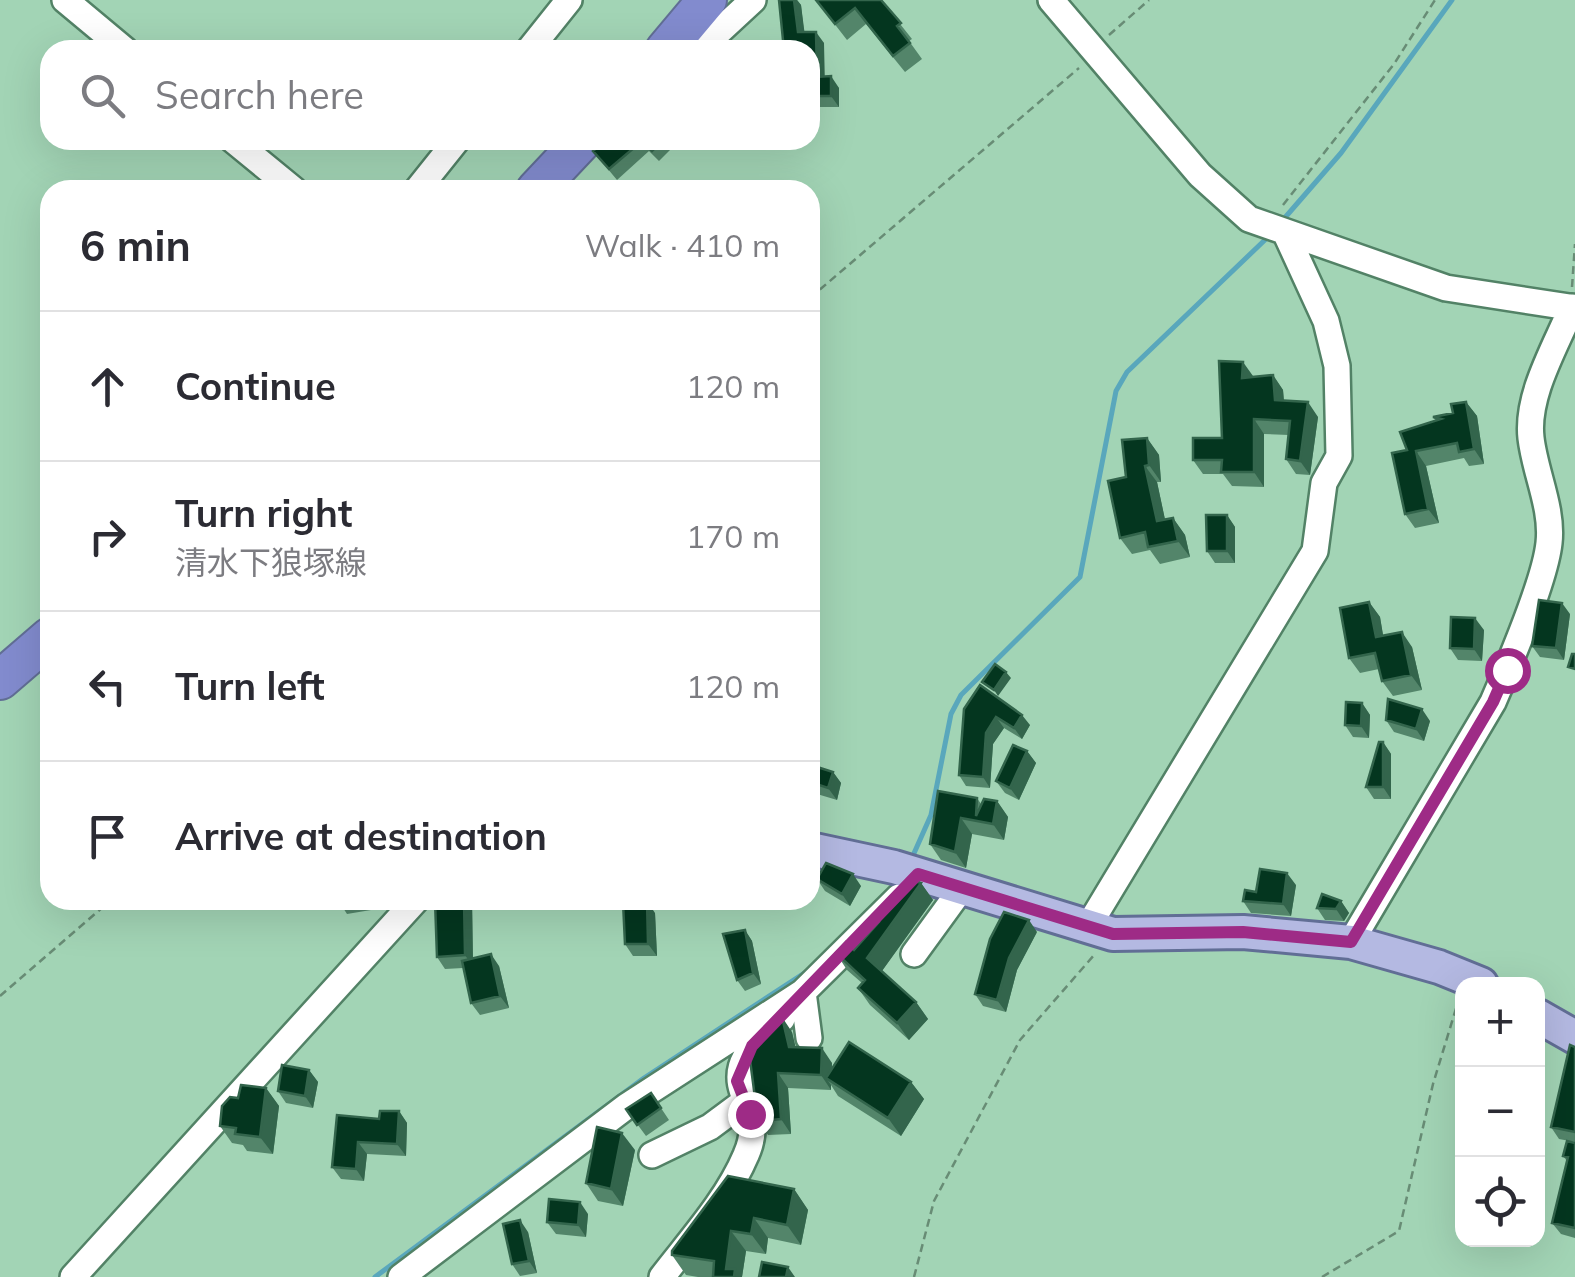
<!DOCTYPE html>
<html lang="en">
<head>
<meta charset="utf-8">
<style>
  :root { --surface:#fff; --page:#f7f7f7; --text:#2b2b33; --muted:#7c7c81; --line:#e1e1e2 }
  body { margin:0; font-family:Mulish,"Noto Sans JP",sans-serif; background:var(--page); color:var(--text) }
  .controls { position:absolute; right:30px; bottom:30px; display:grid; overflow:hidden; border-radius:20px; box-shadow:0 10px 40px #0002 }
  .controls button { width:90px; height:90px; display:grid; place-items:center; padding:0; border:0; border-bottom:2px solid var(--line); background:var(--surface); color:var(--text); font:50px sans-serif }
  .stop { position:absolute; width:30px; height:30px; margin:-22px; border:8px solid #9e2b86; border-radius:50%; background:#fff }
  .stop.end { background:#9e2b86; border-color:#fff; box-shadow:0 2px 10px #0008 }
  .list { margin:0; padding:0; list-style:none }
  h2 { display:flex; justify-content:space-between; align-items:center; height:130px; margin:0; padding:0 40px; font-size:42px }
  h2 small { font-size:32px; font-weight:400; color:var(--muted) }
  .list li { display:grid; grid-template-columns:65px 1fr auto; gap:30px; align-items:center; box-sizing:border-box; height:150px; padding:0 40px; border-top:2px solid var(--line) }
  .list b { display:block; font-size:38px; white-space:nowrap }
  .list p { margin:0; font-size:32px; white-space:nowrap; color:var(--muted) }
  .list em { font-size:32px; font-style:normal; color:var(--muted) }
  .icon { flex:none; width:55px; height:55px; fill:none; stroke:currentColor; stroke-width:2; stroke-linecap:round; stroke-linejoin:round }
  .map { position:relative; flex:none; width:1575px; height:1277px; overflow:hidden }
  .search { position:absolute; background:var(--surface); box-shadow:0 10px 40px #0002; left:40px; top:40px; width:780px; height:110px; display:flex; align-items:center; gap:25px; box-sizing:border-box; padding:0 35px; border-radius:30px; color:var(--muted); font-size:38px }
  .panel { position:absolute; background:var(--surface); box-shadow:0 10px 40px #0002; left:40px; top:180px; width:780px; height:730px; border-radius:30px }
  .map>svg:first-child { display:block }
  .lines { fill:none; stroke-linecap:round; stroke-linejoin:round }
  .stream { stroke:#59a7bc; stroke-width:5 }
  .minor-casing { stroke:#528266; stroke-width:30 }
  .major-casing { stroke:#616e95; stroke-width:38 }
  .highway-casing { stroke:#616e95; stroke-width:42 }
  .path { stroke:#688c75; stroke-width:2.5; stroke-dasharray:8 5; stroke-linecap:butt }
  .minor { stroke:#fff; stroke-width:25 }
  .major { stroke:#b4b9e2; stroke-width:32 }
  .highway { stroke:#828bce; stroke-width:38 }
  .wall { fill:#53856a }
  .shaded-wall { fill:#33654c }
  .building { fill:#04361f; stroke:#33654c; stroke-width:2.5 }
  .route { stroke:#9e2b86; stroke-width:12 }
</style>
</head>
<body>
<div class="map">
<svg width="1575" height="1277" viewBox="0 0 1575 1277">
  <rect width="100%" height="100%" fill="#a2d4b5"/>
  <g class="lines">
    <!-- stream -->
    <path class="stream" d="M1282,221L1341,153L1452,0
      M911,860L931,815L951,714L961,695L1080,577L1116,391L1127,372L1268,237
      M375,1277L644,1078L809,970"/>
    <!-- minor casing -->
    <g class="minor-casing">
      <path id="minor" d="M65,0L125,50
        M1051,0L1200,175L1249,219L1446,288L1575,308
        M529,50L569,0
        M699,50L753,0
        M233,140L294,190
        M417,190L457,140
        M1089,925L1315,551L1324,483L1339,456L1337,366L1326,321L1286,234
        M1351,942L1493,702C1509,665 1545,581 1549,543C1553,508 1535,473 1531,438C1526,395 1556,346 1572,307
        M914,954L962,888
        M803,992L809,1038
        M652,1155L710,1127L745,1101
        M73,1277L416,900
        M401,1277L627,1106L803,992L899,897
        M662,1277C692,1238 727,1200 746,1155C773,1095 696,1086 782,1019"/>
    </g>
    <!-- major casing -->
    <g class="major-casing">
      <path id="major" d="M810,849L894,867L1113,934L1243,932L1351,942L1439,967L1481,984
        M1538,1016L1575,1037"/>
    </g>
    <!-- highway casing -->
    <g class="highway-casing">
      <path id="highway" d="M665,50L707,0
        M536,190L583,140
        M0,680L50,637"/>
    </g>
    <!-- path -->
    <path class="path" d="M1109,35L1149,0
      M1283,205L1394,64L1435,0
      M1572,287L1575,244
      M810,298L1079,68
      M0,996L111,900
      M914,1277L934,1201L1020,1040L1095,954
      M1322,1277L1399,1231L1433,1084L1458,1002"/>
    <!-- minor -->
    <use href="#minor" class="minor"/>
    <!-- major -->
    <use href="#major" class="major"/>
    <!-- highway -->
    <use href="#highway" class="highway"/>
  </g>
  <!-- wall -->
  <path class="wall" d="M779,0H797L801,5L804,32L824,43V77L839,88V107H817L810,98V50Z
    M816,0H881L912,39L909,41L922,59L905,72L866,24L847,40Z
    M605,140H680L659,161L649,151L617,180L593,151Z
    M1273,375L1283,390L1284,401L1318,417L1310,475L1296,474L1286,459L1289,435L1264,434V487L1232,486L1223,474H1203L1193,460L1222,438L1253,377Z
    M1466,402L1477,416L1484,464L1469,466L1464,458L1426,466L1439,523L1415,528L1405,514L1407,450L1436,421L1433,417L1453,413Z
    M1147,438L1159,455L1161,482H1157L1165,520L1173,518L1185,535L1190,557L1160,564L1150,550L1132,554L1120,538L1126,477Z
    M1227,515L1235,527V563H1215L1207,551Z
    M1369,602L1380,617L1383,636L1412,647L1422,690L1393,696L1382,681L1379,669L1360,673L1349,658Z
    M1570,614L1564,660L1540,657L1532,646Z
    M1484,630L1482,661L1458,660L1450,648Z
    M1362,703L1370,715L1369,738L1353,737L1345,725Z
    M964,709L1030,725L1022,739L1004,728L993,744L990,788L966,786L959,775Z
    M1386,720L1430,721L1424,741L1394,732Z
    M1383,742L1391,754V799H1374L1366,787Z
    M1027,751L1036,763L1019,800L1005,793L996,781Z
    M833,772L841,783L837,800L817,794L810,783V779Z
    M977,798L981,804L997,801L1008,817L1004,840L972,834L966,868L941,860L930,844Z
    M817,879L861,886L850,906L825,891Z
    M921,883L933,900L882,971L916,1002L928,1019L909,1040L870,1005L858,988L862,983L847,970L836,953L854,950L877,923L873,917Z
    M1296,885L1291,916L1251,913L1243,901L1256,892Z
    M338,900H375L377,909L347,914Z
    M435,900H472L473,958L499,966L509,1008L480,1015L471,1003L463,968L445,969L437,957Z
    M655,900H679L657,903Z
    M1341,901L1349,913L1344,921L1325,920L1317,908Z
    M655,913L657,956H633L625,944Z
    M745,930L752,941L761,984L745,991L737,980Z
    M1037,932L1017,970L1006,1012L983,1006L975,994Z
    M792,1032L795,1047L832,1063V1069L911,1082L924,1099L901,1136L838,1096L831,1085V1090L788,1088L791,1134L768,1135L758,1121Z
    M1575,1047V1142L1559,1139L1551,1127Z
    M309,1070L318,1082L313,1108L286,1103L278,1091Z
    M266,1088L279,1106L273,1154L247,1151L243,1145L232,1143L220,1126L238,1098Z
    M651,1093L669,1120L646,1136L626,1109Z
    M399,1111L407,1123L406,1156L367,1154L364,1181L341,1179L332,1167L379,1119Z
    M1575,1143V1238L1561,1234L1552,1223L1567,1161L1563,1156Z
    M635,1150L623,1206L598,1201L586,1183Z
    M794,1189L808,1210L801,1245L768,1238L766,1254L746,1251L742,1277H698L686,1275L672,1255Z
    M588,1214L586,1237L556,1234L547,1222Z
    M528,1232L537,1273L520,1276L512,1264Z"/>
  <!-- shaded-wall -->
  <path class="shaded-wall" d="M794,0H797L801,5L806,44L798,32Z
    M816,32L824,43L825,88L817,77Z
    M831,76L839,88V107L831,96Z
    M1243,362L1253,376L1242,378Z
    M1273,375L1283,390L1285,415L1275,400Z
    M1308,402L1318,417L1310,475L1300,461Z
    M1466,402L1477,416L1484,464L1474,449Z
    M1254,419L1264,434V487L1254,472Z
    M1147,438L1159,455L1161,482L1149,465Z
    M1416,451L1426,466L1439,523L1428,509Z
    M1145,466L1157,482L1169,538L1157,521Z
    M1227,515L1235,527V563L1227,551Z
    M1173,518L1185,535L1190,557L1178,541Z
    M1369,602L1380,617L1386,652L1376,637Z
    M1562,603L1570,614L1564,660L1556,648Z
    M1475,618L1484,630L1482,661L1474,649Z
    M1402,632L1412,647L1422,690L1411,675Z
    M1006,672L1011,678L998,696L994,690Z
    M1362,703L1370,715L1369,738L1361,726Z
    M1422,709L1430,721L1424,741L1416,729Z
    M1022,715L1030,725L1022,739L1014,728Z
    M996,717L1004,728L993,744L990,788L983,777L986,733Z
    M1383,742L1391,754V799L1383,787Z
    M1027,751L1036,763L1019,800L1010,788Z
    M833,772L841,783L837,800L828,788Z
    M997,801L1008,817L1004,840L993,824Z
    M961,818L972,834L966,868L955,852Z
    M1287,873L1296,885L1291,916L1283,904Z
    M853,874L861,886L850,906L842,894Z
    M921,883L933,900L879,975L867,958Z
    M464,900H472L473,967L465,955Z
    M647,901L655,913L657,956L648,944Z
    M1341,901L1349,913L1344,921L1336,909Z
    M1029,920L1037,932L1017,970L1006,1012L997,1000L1009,958Z
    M745,930L752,941L761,984L753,973Z
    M491,954L499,966L509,1008L500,996Z
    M916,1002L928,1019L909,1040L897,1023Z
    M782,1017L792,1032L799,1061L789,1047Z
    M822,1048L832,1063L831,1081L826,1078L831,1085V1090L821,1075Z
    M309,1070L318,1082L313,1108L305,1096Z
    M778,1073L788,1088L791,1134L781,1119Z
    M911,1082L924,1099L901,1136L888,1118Z
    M266,1088L279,1106L273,1154L260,1137Z
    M399,1111L407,1123L406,1156L397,1144Z
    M622,1133L635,1150L623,1206L611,1189Z
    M358,1142L367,1154L364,1181L356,1169Z
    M794,1189L808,1210L801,1245L787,1225Z
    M580,1202L588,1214L586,1237L578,1225Z
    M754,1218L768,1238L766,1254L751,1234Z
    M520,1220L528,1232L537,1273L529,1261Z
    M731,1231L746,1251L742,1277H732L726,1269Z
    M788,1267L795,1277H786Z"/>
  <!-- building -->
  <path class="building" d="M779,0H794L798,32H816L817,77L831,76V96H810V50H784Z
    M816,0H881L901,23L897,26L910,43L893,56L855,8L835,24Z
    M605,140H663L652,151L642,141L609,169L593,151Z
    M1219,361L1243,362L1242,378L1273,375L1275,400L1308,402L1300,461L1286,459L1290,421L1254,419V472H1221L1222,460H1193V438H1222Z
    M1466,402L1474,449L1459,452L1457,443L1416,451L1428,509L1405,514L1392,453L1407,450L1400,432L1441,419L1433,417L1453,413L1451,404Z
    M1147,438L1149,465L1145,466L1157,521L1173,518L1178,541L1148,547L1145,532L1120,538L1108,481L1126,477L1122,440Z
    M1206,515H1227V551H1207Z
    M1539,600L1562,603L1556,648L1532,646Z
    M1369,602L1376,637L1402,632L1411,675L1382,681L1375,653L1349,658L1340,608Z
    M1451,617L1475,618L1474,649L1450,648Z
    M1572,654H1575V669L1568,667Z
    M995,664L1006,672L994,690L982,682Z
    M980,685L1022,715L1014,728L996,717L986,733L983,777L959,775L964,709Z
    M1388,699L1422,709L1416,729L1386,720Z
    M1346,702L1362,703L1361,726L1345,725Z
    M1379,742H1383V787H1366Z
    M1013,745L1027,751L1010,788L996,781Z
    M814,766L833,772L828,788L810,782Z
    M938,791L977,798L976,816L984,799L997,801L993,824L961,818L955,852L930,844Z
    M826,863L853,874L842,894L817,879Z
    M1260,869L1287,873L1283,904L1243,901L1245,890L1256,892Z
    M908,879L921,883L867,958L916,1002L897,1023L858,988L865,980L836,953L846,942L854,950L879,922L873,917Z
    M1322,894L1341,901L1336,909L1317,908Z
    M435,900H464L465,955L437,957Z
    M647,901L648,944H625L623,902Z
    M1004,912L1029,920L1009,958L997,1000L975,994L990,939Z
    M745,930L753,973L737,980L723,934Z
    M491,954L500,996L471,1003L462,961Z
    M782,1017L789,1047L822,1048L821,1075L778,1073L781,1119L758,1121L749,1052Z
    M849,1042L911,1082L888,1118L826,1078Z
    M1570,1045L1575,1047V1132L1551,1127Z
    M282,1065L309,1070L305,1096L278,1091Z
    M241,1085L266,1088L260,1137L235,1134L236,1128L220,1126L222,1106L230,1097L238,1098Z
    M651,1093L661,1108L637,1125L626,1109Z
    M380,1111H399L397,1144L358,1142L356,1169L332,1167L337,1115L379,1119Z
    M597,1127L622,1133L611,1189L586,1183Z
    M1567,1141L1575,1143V1228L1552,1223L1568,1157L1563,1156Z
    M728,1176L794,1189L787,1225L754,1218L751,1234L731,1231L726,1269H735L734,1277H713L714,1261L672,1255V1251Z
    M549,1199L580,1202L578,1225L547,1222Z
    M520,1220L529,1261L512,1264L503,1224Z
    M762,1262L788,1267L786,1277H759Z"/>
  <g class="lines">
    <!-- route -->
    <path class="route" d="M750,1114L737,1081L752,1046L918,874L1113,934L1243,932L1351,942L1493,702L1507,670"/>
  </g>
</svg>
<div class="controls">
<button>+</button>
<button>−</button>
<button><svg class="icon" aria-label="locate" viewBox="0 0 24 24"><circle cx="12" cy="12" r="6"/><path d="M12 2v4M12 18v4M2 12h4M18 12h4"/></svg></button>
</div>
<div class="stop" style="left:1507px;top:670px"></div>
<div class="stop end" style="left:750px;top:1114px"></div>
<div class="search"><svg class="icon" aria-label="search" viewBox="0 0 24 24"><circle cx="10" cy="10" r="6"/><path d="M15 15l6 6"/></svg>Search here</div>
<section class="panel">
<h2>6 min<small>Walk · 410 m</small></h2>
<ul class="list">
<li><svg class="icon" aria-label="ahead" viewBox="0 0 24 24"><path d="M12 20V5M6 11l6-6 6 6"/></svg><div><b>Continue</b></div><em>120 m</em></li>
<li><svg class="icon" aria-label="right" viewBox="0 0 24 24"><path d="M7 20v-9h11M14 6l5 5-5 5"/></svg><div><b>Turn right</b><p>清水下狼塚線</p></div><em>170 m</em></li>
<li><svg class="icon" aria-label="left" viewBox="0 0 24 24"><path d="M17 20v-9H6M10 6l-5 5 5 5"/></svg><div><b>Turn left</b></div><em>120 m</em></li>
<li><svg class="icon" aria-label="arrive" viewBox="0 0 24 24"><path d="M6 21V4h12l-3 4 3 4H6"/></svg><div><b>Arrive at destination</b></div></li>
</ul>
</section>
</div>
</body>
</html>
